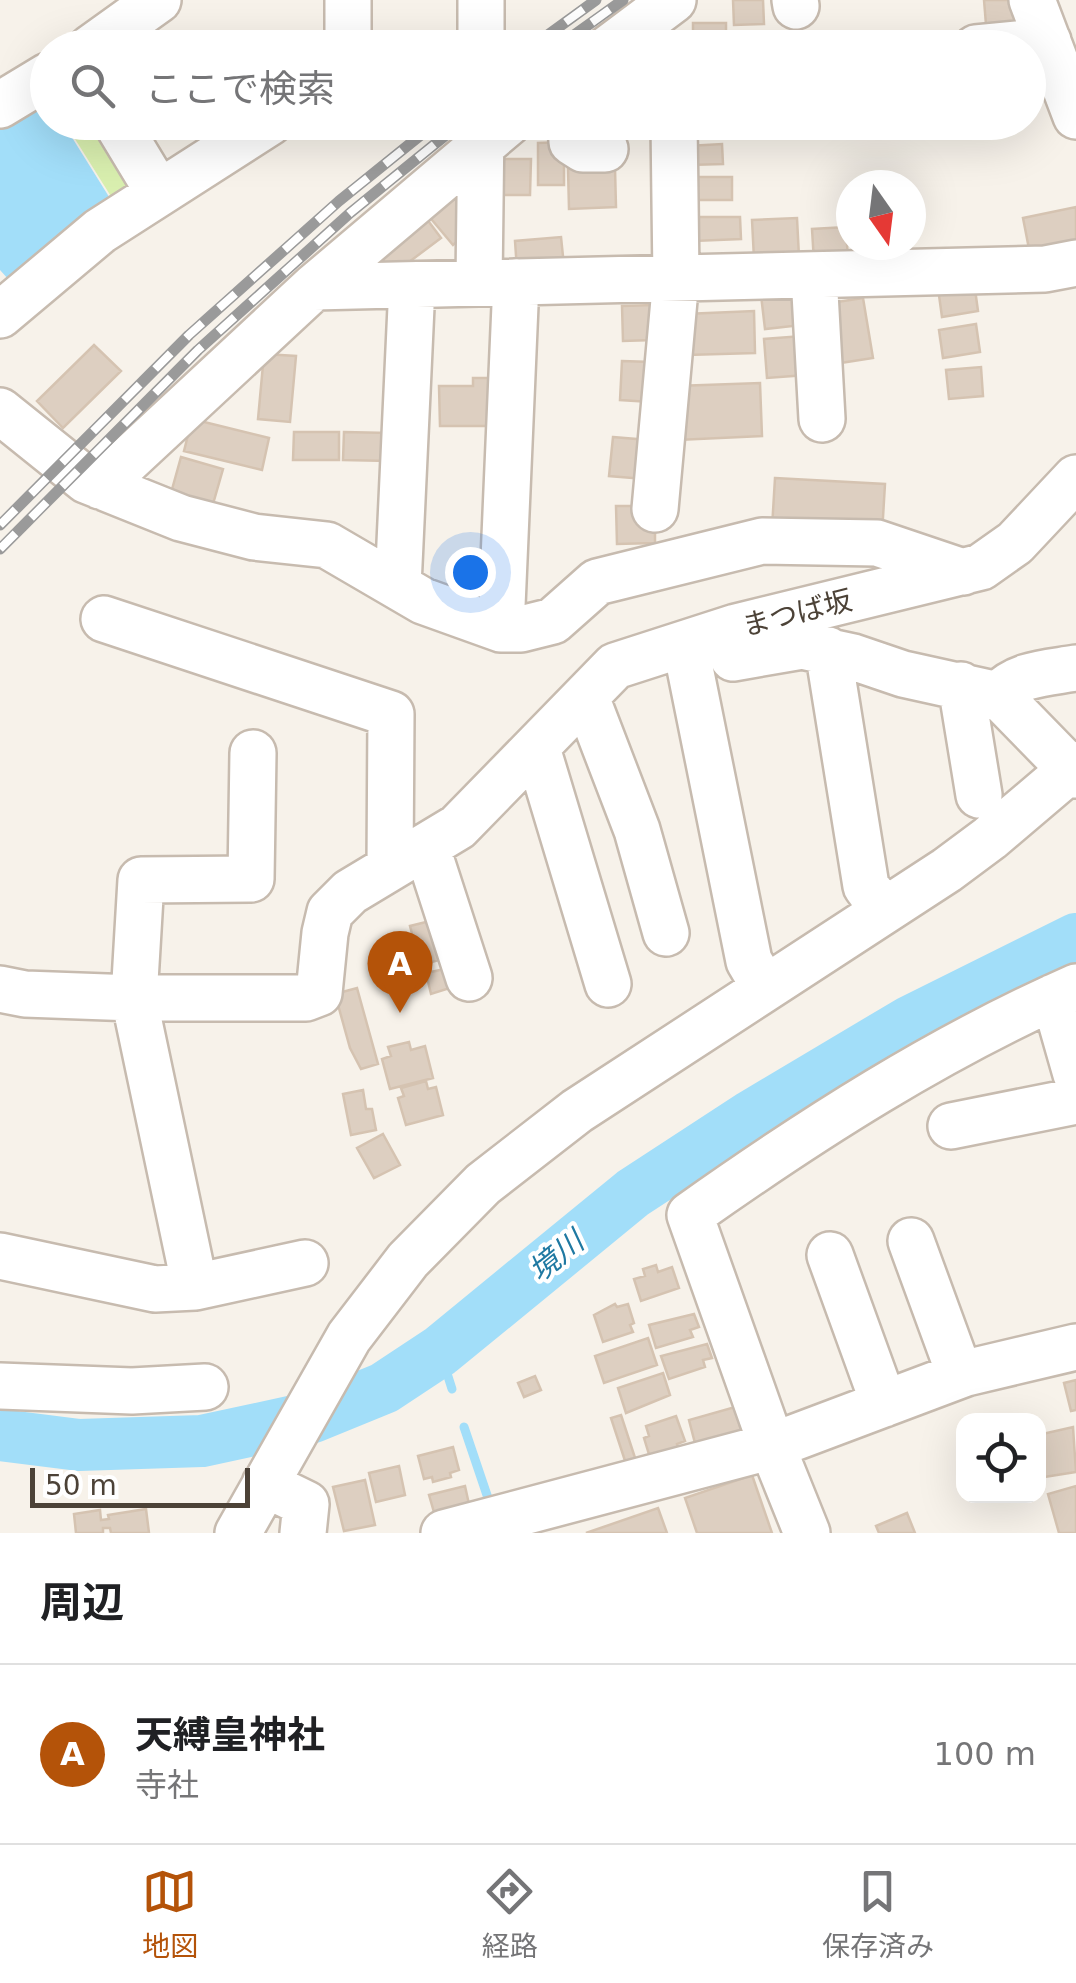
<!DOCTYPE html>
<html lang="ja">
<head>
<meta charset="utf-8">
<style>
  :root { --surface:#fff; --page:#f6f6f6; --text:#202124; --muted:#757577; --line:#e0e0e0; --accent:#b45309 }
  body { margin:0; font-family:"DejaVu Sans","Noto Sans JP",sans-serif; background:var(--page); color:var(--text) }
  .controls { position:absolute; right:30px; bottom:30px; display:grid; overflow:hidden; border-radius:20px; box-shadow:0 10px 40px #0002 }
  .controls button { width:90px; height:90px; display:grid; place-items:center; padding:0; border:0; border-bottom:2px solid var(--line); background:var(--surface); color:var(--text); font:50px sans-serif }
  .compass { position:absolute; left:836px; top:170px; width:90px; height:90px; border-radius:50%; background:var(--surface); box-shadow:0 10px 40px #0002; rotate:166deg }
  .scale { position:absolute; left:30px; bottom:25px; width:220px; box-sizing:border-box; padding-left:10px; border:5px solid #4c4237; border-top:0; font-size:28px; line-height:35px; white-space:nowrap; color:#4c4237; -webkit-text-stroke:8px #fff; paint-order:stroke }
  .you { position:absolute; left:470px; top:572px; width:35px; height:35px; margin:-25px; border:8px solid #fff; border-radius:50%; background:#1a73e8; box-shadow:0 0 0 15px #1a73e833 }
  .badge { display:grid; place-items:center; width:65px; height:65px; border-radius:50%; background:var(--accent); color:#fff; font-size:32px; font-weight:700 }
  .pin { position:absolute; translate:-50% -82px; filter:drop-shadow(0 2px 5px #0008) }
  .pin::after { content:''; position:absolute; top:52px; width:35px; height:30px; background:inherit; clip-path:polygon(0 0,100% 0,50% 100%) }
  .list { margin:0; padding:0; list-style:none }
  h2 { display:flex; justify-content:space-between; align-items:center; height:130px; margin:0; padding:0 40px; font-size:42px }
  h2 small { font-size:32px; font-weight:400; color:var(--muted) }
  .list li { display:grid; grid-template-columns:65px 1fr auto; gap:30px; align-items:center; box-sizing:border-box; height:180px; padding:0 40px; border-top:2px solid var(--line) }
  .list b { display:block; font-size:38px; white-space:nowrap }
  .list p { margin:0; font-size:32px; white-space:nowrap; color:var(--muted) }
  .list em { font-size:32px; font-style:normal; color:var(--muted) }
  .icon { flex:none; width:55px; height:55px; fill:none; stroke:currentColor; stroke-width:2; stroke-linecap:round; stroke-linejoin:round }
  .map { position:relative; flex:none; width:1076px; height:1533px; overflow:hidden }
  .search { position:absolute; background:var(--surface); box-shadow:0 10px 40px #0002; left:30px; right:30px; top:30px; height:110px; display:flex; align-items:center; gap:25px; box-sizing:border-box; padding:0 35px; border-radius:55px; color:var(--muted); font-size:38px }
  .sheet { height:310px; background:var(--surface) }
  nav { display:flex; justify-content:space-around; align-items:center; box-sizing:border-box; height:140px; border-top:2px solid var(--line); background:var(--surface); font-size:28px; color:var(--muted) }
  nav a { display:grid; justify-items:center; gap:5px }
  nav .on { color:var(--accent) }
  .map>svg:first-child { display:block }
  .green { fill:#d9efaf }
  .water { fill:#a2def9 }
  .lines { fill:none; stroke-linecap:round; stroke-linejoin:round }
  .stream { stroke:#a2def9; stroke-width:9 }
  .river { stroke:#a2def9; stroke-width:52 }
  .building { fill:#ddcfc1; stroke:#d5c3b1; stroke-width:2.5 }
  .minor-casing { stroke:#c7bbaf; stroke-width:50 }
  .minor { stroke:#fff; stroke-width:45 }
  .rail-casing { stroke:#9a9a9a; stroke-width:11 }
  .rail { stroke:#fff; stroke-width:8; stroke-dasharray:22; stroke-linecap:butt }
  .labels { text-anchor:middle; dominant-baseline:central; stroke-width:8; stroke-linejoin:round; paint-order:stroke }
  .street-label { font-size:28px; fill:#4c4237; stroke:#fff }
  .water-label { font-size:30px; font-style:italic; fill:#1f79a2; stroke:#fff }
</style>
</head>
<body>
<div class="map">
<svg width="1076" height="1533" viewBox="0 0 1076 1533">
  <rect width="100%" height="100%" fill="#f7f2ea"/>
  <!-- green -->
  <path class="green" d="M65,123H107L143,178L117,206Z"/>
  <!-- water -->
  <path class="water" d="M47,98L48,122L63,123L111,200L9,280L0,270V117Z"/>
  <g class="lines">
    <!-- stream -->
    <path class="stream" d="M440,1351L452,1389
      M464,1427L491,1507"/>
    <!-- river -->
    <path class="river" d="M0,1435L79,1445L202,1441L313,1417L384,1388L440,1351L633,1193L751,1116L909,1022L1076,939"/>
  </g>
  <!-- building -->
  <path class="building" d="M733,0H763L764,24L734,25Z
    M984,0H1020L1023,34L987,37Z
    M693,23H726V45H693Z
    M698,122H744L745,134L698,135Z
    M564,142V185H538V143Z
    M722,144L723,164L689,165L688,146Z
    M502,159H531L530,195H502Z
    M615,168L616,207L569,209L568,169Z
    M695,177H732V200H695Z
    M451,194L465,211L463,236L453,245L427,214Z
    M1076,207V245L1030,254L1023,218Z
    M693,217H740L741,239L694,241Z
    M426,218L441,238L393,274L378,253Z
    M797,218L799,257L754,259L752,220Z
    M846,227L848,260L814,262L812,229Z
    M561,237L564,266L517,270L515,241Z
    M974,282L978,311L942,317L938,288Z
    M798,291L802,325L765,329L761,295Z
    M863,298L873,358L834,364L824,304Z
    M653,305L654,340L623,341L622,306Z
    M754,311L755,353L687,355L685,314Z
    M976,324L980,352L943,358L939,330Z
    M802,336L806,375L767,378L764,339Z
    M94,345L121,371L63,428L37,401Z
    M264,354L296,356L290,422L258,419Z
    M622,361L652,362L650,402L620,400Z
    M981,367L983,396L949,399L946,370Z
    M473,378H506L507,426H440L439,386H473Z
    M760,383L762,436L678,440L676,386Z
    M192,419L269,438L262,470L184,451Z
    M294,432H339V460H293Z
    M344,432L389,433V461L343,460Z
    M613,437L648,440L644,479L609,476Z
    M181,457L223,469L213,504L171,493Z
    M775,478L885,484L882,534L772,528Z
    M616,506H655V543L617,544Z
    M430,921L439,960L420,965L410,926Z
    M445,969L450,988L431,994L426,973Z
    M357,988L378,1064L361,1069L350,1048L335,994Z
    M409,1042L411,1050L425,1046L433,1078L390,1089L382,1059L391,1056L388,1047Z
    M426,1081L428,1089L436,1087L443,1115L406,1125L398,1098L404,1096L401,1088Z
    M363,1090L366,1109H372L376,1130L351,1135L343,1094Z
    M383,1134L400,1165L374,1178L357,1148Z
    M656,1265L658,1272L672,1267L679,1288L641,1301L634,1279L645,1276L643,1269Z
    M615,1304L617,1307L628,1304L634,1323L630,1325L633,1332L603,1342L594,1315Z
    M694,1314L699,1327L690,1330L693,1337L656,1348L649,1325Z
    M648,1338L657,1365L604,1383L595,1356Z
    M707,1344L712,1358L703,1360L705,1367L669,1379L661,1356Z
    M663,1373L670,1395L626,1413L618,1388Z
    M535,1376L541,1390L524,1397L518,1383Z
    M1076,1380V1410L1071,1411L1064,1383Z
    M735,1407L743,1439L696,1447L689,1420Z
    M621,1415L638,1467L628,1470L611,1418Z
    M676,1416L685,1441L677,1444L679,1452L651,1461L644,1438L649,1436L646,1426Z
    M1073,1427L1076,1472L1038,1478V1435Z
    M453,1447L459,1470L450,1473L451,1477L433,1482L432,1477L424,1479L418,1456Z
    M399,1466L405,1495L376,1502L369,1473Z
    M752,1475L772,1533H697L685,1498Z
    M365,1480L375,1525L344,1531L333,1487Z
    M465,1486L470,1509L436,1519L429,1495Z
    M1076,1486V1533H1059L1048,1494Z
    M658,1508L667,1533H586Z
    M146,1509L149,1533H111L110,1528H103V1533H76L74,1514L100,1510L101,1520L109,1519L108,1515Z
    M907,1513L915,1533H879L876,1526Z"/>
  <g class="lines">
    <!-- minor casing -->
    <g class="minor-casing">
      <path id="minor" d="M348,0V48
        M795,0L796,6
        M1032,0L1076,116
        M91,48L158,0
        M481,48V0
        M609,48L673,0
        M976,48L1048,41
        M0,105L48,76
        M116,122L159,193
        M571,122L572,142L583,149H605
        M814,275L822,419
        M479,282L481,124
        M314,287L1045,269L1076,263
        M0,315L100,231L270,122
        M0,411L86,480L181,518L254,537L327,545L423,601L501,629H521L553,621L597,582L762,541L877,543L963,572
        M100,486L314,287L509,122
        M655,509L676,278L674,122
        M398,586L412,285
        M104,619L391,714L390,868
        M501,629L516,282
        M828,650L866,886L884,911
        M733,658L802,646L853,657L903,674L998,695L1076,775
        M690,668L749,961L765,988
        M961,685L979,795
        M998,695C1018,673 1048,673 1076,668
        M586,697L637,830L666,933
        M537,748L608,984
        M427,848L469,978
        M0,989L25,994L134,998H306L319,993L325,933L330,912L350,892L458,827L615,666L736,627L981,567L1015,543L1076,478
        M1054,997L1076,1074
        M951,1126L1076,1101
        M911,1241L960,1375
        M830,1255L884,1404
        M0,1256L155,1289L195,1287L305,1263
        M195,1287L134,998L141,880L251,879L253,753
        M0,1386L132,1391L205,1387
        M265,1484L306,1504L303,1533
        M238,1533L349,1337L408,1260L483,1184L577,1111L947,870L990,838L1076,765
        M444,1533L772,1446L966,1373L1076,1347
        M807,1533L772,1446L690,1215C813,1128 938,1048 1076,987"/>
    </g>
    <!-- minor -->
    <use href="#minor" class="minor"/>
    <!-- rail casing -->
    <g class="rail-casing">
      <path id="rail" d="M530,48L596,0
        M556,48L623,0
        M0,525L189,335L339,201L437,122
        M0,549L198,350L350,213L462,122"/>
    </g>
    <!-- rail -->
    <use href="#rail" class="rail"/>
  </g>
  <g class="labels">
    <!-- street labels -->
    <g class="street-label">
      <text transform="translate(797 613) rotate(-14)">まつば坂</text>
    </g>
    <!-- water labels -->
    <g class="water-label">
      <text transform="translate(556 1256) rotate(-39)">境川</text>
    </g>
  </g>
</svg>
<div class="controls">
<button><svg class="icon" aria-label="locate" viewBox="0 0 24 24"><circle cx="12" cy="12" r="6"/><path d="M12 2v4M12 18v4M2 12h4M18 12h4"/></svg></button>
</div>
<svg class="compass" viewBox="-18 -18 36 36"><path d="M0-13l5 13h-10z" fill="#e53935"/><path d="M0 13l5-13h-10z" fill="#757577"/></svg>
<div class="scale">50 m</div>
<div class="you"></div>
<div class="pin badge" style="left:400px;top:1013px">A</div>
<div class="search"><svg class="icon" aria-label="search" viewBox="0 0 24 24"><circle cx="10" cy="10" r="6"/><path d="M15 15l6 6"/></svg>ここで検索</div>
</div>
<section class="sheet">
<h2>周辺<small></small></h2>
<ul class="list">
<li><span class="badge">A</span><div><b>天縛皇神社</b><p>寺社</p></div><em>100 m</em></li>
</ul>
</section>
<nav>
<a class="on"><svg class="icon" aria-label="map" viewBox="0 0 24 24"><path d="M3 6l6-2 6 2 6-2v14l-6 2-6-2-6 2zM9 4v14M15 6v14"/></svg>地図</a>
<a><svg class="icon" aria-label="directions" viewBox="0 0 24 24"><path d="M12 3l9 9-9 9-9-9zM9 14v-3h6M13 9l2 2-2 2"/></svg>経路</a>
<a><svg class="icon" aria-label="saved" viewBox="0 0 24 24"><path d="M7 4h10v16l-5-4-5 4z"/></svg>保存済み</a>
</nav>
</body>
</html>
